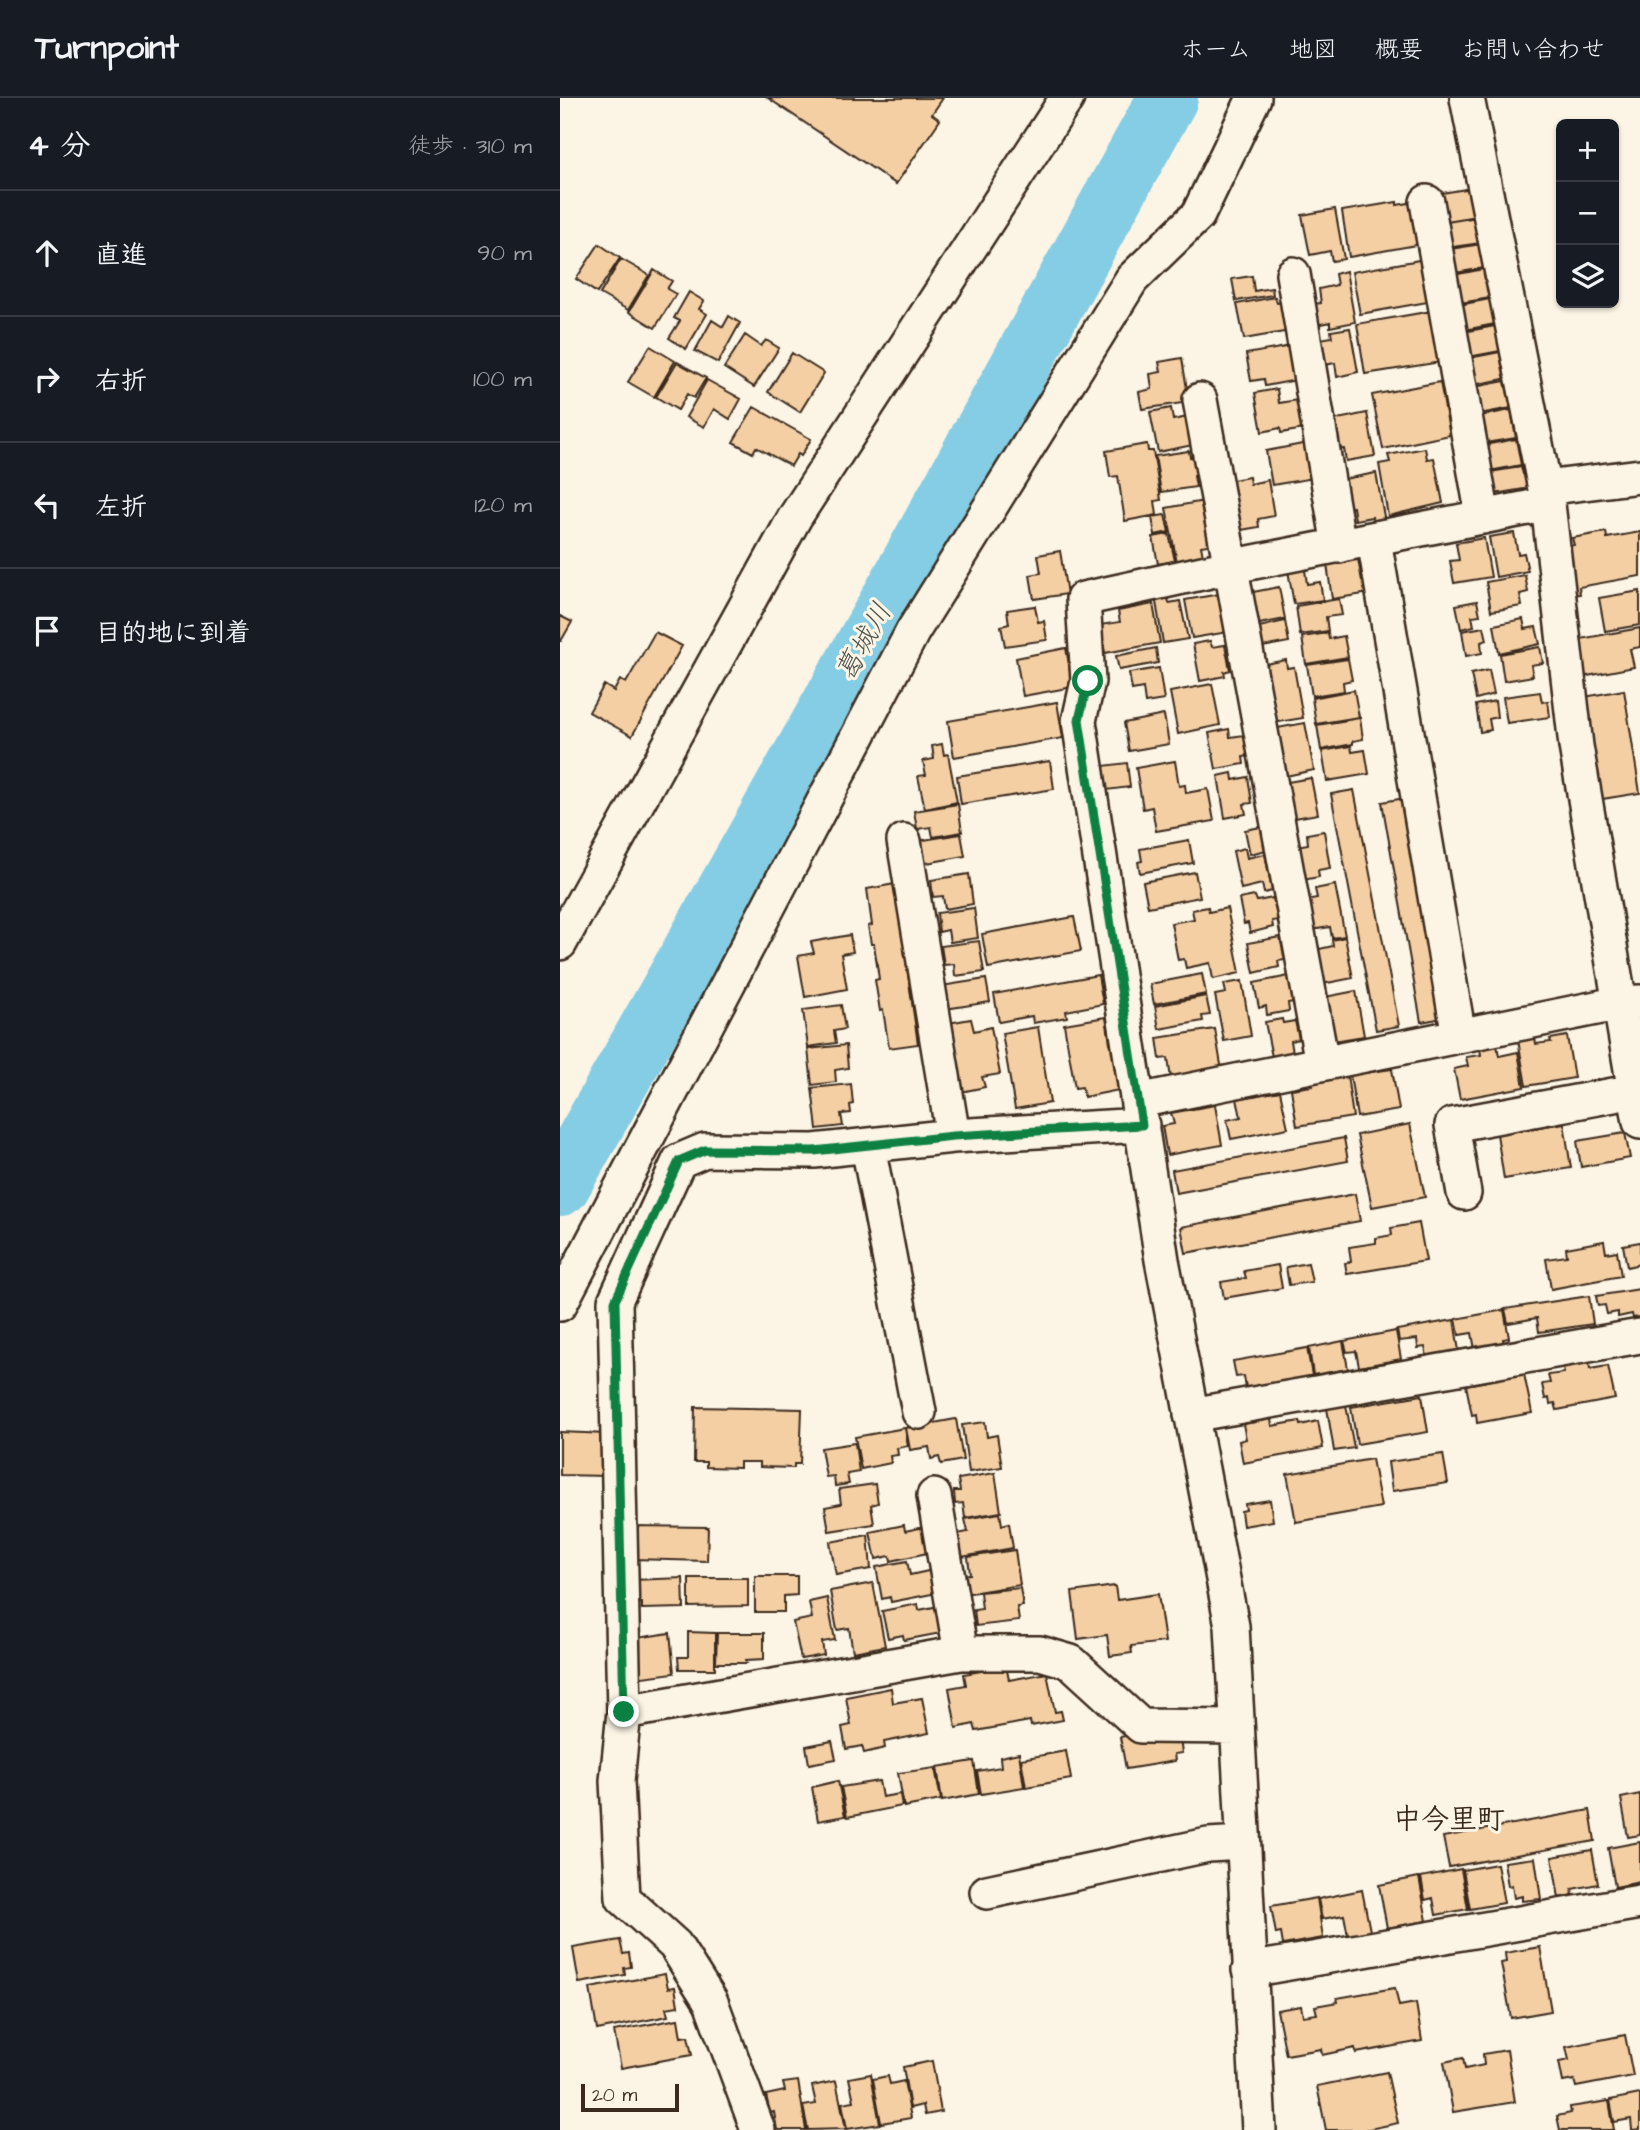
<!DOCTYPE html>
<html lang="ja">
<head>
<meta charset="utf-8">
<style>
  :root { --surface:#171b24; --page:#20242c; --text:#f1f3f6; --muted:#9ea1a6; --line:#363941 }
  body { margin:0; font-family:"Architects Daughter","Klee One",sans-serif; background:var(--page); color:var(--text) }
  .controls { position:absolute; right:21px; top:21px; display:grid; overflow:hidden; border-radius:10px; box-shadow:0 2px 5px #0004 }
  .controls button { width:63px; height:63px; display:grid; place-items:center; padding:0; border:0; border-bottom:2px solid var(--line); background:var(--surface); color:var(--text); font:35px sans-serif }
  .scale { position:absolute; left:21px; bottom:18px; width:98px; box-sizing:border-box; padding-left:7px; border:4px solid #3b2a1e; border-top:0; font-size:19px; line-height:24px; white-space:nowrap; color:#3b2a1e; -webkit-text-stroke:5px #fcf5e5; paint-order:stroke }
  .stop { position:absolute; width:21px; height:21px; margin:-16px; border:5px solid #0b8043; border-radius:50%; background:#fff }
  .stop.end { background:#0b8043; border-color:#fff; box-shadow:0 2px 7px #0008 }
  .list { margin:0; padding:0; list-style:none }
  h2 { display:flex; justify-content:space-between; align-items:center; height:91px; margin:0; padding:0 28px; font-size:30px }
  h2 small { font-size:23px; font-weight:400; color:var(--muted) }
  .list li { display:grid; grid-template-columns:46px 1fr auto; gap:21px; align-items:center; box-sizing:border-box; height:126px; padding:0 28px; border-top:2px solid var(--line) }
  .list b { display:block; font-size:26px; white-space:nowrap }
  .list em { font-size:23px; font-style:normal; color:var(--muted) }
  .icon { flex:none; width:38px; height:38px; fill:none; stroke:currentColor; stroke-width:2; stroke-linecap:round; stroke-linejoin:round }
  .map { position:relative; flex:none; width:1080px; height:2032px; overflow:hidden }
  header { display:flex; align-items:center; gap:42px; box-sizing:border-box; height:98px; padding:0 35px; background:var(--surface); border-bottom:2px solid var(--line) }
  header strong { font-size:33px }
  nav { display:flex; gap:38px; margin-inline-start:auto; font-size:24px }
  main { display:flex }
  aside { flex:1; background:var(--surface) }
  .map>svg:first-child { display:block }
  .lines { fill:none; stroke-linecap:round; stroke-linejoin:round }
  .river { stroke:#84cde5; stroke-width:60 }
  .building { fill:#f4cfa4; stroke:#3b2a1e; stroke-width:2 }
  .minor-casing { stroke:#3b2a1e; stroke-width:38 }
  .minor { stroke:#fcf5e5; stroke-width:33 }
  .route { stroke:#0b8043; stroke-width:9 }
  .labels { text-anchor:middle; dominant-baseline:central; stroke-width:6; stroke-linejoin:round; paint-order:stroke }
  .water-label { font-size:28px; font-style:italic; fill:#4d5350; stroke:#fcf5e5 }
  .neighbourhood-label { font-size:28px; font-weight:bold; fill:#3b2a1e; stroke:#fcf5e5 }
</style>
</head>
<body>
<header>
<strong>Turnpoint</strong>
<nav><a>ホーム</a><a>地図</a><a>概要</a><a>お問い合わせ</a></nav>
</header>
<main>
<aside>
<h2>4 分<small>徒歩 · 310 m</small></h2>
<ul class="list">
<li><svg class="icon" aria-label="ahead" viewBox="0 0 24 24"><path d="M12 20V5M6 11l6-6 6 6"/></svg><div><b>直進</b></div><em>90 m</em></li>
<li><svg class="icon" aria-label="right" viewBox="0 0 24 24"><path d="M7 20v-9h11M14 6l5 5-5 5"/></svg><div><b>右折</b></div><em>100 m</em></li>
<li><svg class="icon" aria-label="left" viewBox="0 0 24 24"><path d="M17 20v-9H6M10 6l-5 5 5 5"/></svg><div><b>左折</b></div><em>120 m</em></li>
<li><svg class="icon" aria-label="arrive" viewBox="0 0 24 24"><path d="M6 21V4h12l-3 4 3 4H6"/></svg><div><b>目的地に到着</b></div></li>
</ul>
</aside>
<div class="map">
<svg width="1080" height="2032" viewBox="0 0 1080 2032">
  <rect width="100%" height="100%" fill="#fcf5e5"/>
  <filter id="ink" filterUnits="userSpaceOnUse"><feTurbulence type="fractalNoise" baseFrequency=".0143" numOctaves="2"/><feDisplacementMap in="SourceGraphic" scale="14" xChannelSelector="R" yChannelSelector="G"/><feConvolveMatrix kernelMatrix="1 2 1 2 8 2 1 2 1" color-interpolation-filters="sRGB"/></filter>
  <g filter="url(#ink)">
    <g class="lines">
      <!-- river -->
      <path class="river" d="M0,1088L334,496L608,0"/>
    </g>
    <!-- building -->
    <path class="building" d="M208,0H383L372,16L380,22L336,86Z
      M912,90L917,118L881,124L876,96Z
      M837,104V107L855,104L862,146L789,159L782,113Z
      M775,111L784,161L772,163L770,153L750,157L742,117Z
      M917,119L921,145L885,150L881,125Z
      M39,146L60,160L37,195L16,181Z
      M921,146L924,170L889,176L885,152Z
      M61,161L89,177L68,212L40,196Z
      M865,161L873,203L800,216L792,174Z
      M924,171L930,200L894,206L888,178Z
      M94,172L112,183L107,191L116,196L95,230L69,214Z
      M786,173L795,224L770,229V224L756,227L752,206L761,205L759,191L777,187L775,176Z
      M692,178L694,193L712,190L713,197L676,203L672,181Z
      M129,194L144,203L139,211L147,216L126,251L109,240L120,223L114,220Z
      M715,199L717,205L725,204L730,233L684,241L677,206Z
      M930,201L935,226L899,233L894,208Z
      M872,213L881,264L805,276L797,226Z
      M169,218L180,225L158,265L135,253L152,222L163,229Z
      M935,228L940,253L903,260L898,235Z
      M790,230L798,274L777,279L775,265L765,267L760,241L772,239L771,233Z
      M185,237L201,248L206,242L219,250L194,289L164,270Z
      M90,248L115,263L94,299L68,284Z
      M731,248L737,282L705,288L704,281L691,283L686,256Z
      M940,254L942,267L947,266L949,280L908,288L904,261Z
      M232,255L264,275L240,314L208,294Z
      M622,260L629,304L582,311L579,294L592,291L590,276L601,274L599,264Z
      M117,264L146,280L134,300L127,296L118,312L96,299Z
      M147,282L181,301L170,321L154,311L144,329L126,319Z
      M945,283L951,310L914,317L909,290Z
      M880,284L890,337L823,351L812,297Z
      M717,291L719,305L738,302L744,331L721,335L720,330L702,334L695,295Z
      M194,309L251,341L241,358L238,356L231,368L196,349L193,355L173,344Z
      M611,310L613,322L628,319L633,347L598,354L590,314Z
      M951,312L956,340L919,346L915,319Z
      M807,315L815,358L786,363L784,351L778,352L773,322Z
      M956,341L961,367L924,374L919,348Z
      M748,345L754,380L712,387L706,353Z
      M587,346L588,353H593L601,402L595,403L597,417L565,423L558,378L550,379L546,353Z
      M865,350L867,361L874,360L883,405L828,418L819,366L830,364L828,357Z
      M629,353L630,359L637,358L640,377L634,378L636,389L601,394L595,358Z
      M961,369L963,376L968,375L970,390L928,397L924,375Z
      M816,375L825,424L813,426L812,419L795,422L793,409L789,410L784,381Z
      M689,379L690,386L708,382L714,418L698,421L699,429L675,433L667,383Z
      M644,403L653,446L641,448L643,458L617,464L606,410Z
      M605,417L609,434L595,437L592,419Z
      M1046,434L1047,440L1080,434V478L1019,489L1020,496L1008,498L1003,449L1014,447L1012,440Z
      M954,435L958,456L964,455L968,473L936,479L929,439Z
      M609,436L615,463L598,466L593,439Z
      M924,440L931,479L894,485L890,463L899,462L896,445Z
      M500,453L507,496L474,501L470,477L481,475L478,457Z
      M798,461L802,483L807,482L810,495L772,501L767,466Z
      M744,465L747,486L760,484L763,502L734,506L727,467Z
      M965,477L968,494L960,496L962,508L931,513L926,484Z
      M719,489L725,521L699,526L698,519L693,520L688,495Z
      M1080,493V527L1045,533L1039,500Z
      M607,496L609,505L620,503L628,541L603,545L595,498Z
      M660,496L668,534L632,540L625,502Z
      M779,501L782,517L766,519L768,533L740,537L736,508Z
      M917,503L920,517L912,518L914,528L901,531L896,507Z
      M593,506L600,545L545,555L540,527L560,524L558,513Z
      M475,508L478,524L484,523L487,542L445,548L441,528L449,526L447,512Z
      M0,518L12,524L1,543H0Z
      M963,521L965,531L976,529L980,546L939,555L934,527Z
      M725,523L729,544L702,549L699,529Z
      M924,529L927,542L921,544L922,555L906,558L902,533Z
      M1080,530V549L1070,551L1074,569L1022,579L1015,542Z
      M95,534L122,548L72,638L29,614L44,587L54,593L60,582L66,585Z
      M768,535L769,541L784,538L788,559L746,566L742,539Z
      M650,543L652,549L665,547L670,572L664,574L665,578L640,583L633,546Z
      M980,549L983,565L971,567L973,578L944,583L940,556Z
      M506,550L513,589L463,598L456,560Z
      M596,550L598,565L559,572L556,558Z
      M788,561L792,582L783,584L784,593L752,598L747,567Z
      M726,562L727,570L734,569L743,620L712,625L701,567Z
      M599,570L604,602L585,605L583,590L572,592L569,575Z
      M929,572L934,596L916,601L911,576Z
      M652,586L660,627L618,636L610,594Z
      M794,592L799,619L756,626L752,600Z
      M1064,592L1080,695L1042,701L1024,599Z
      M980,594L982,604L988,603L990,619L947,625L943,599Z
      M935,603L937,619L929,621L931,632L920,634L916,607Z
      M497,604L503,640L394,659L388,623Z
      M604,617L609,646L569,653L564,625Z
      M800,620L803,641L793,643V646L761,652L757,627Z
      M745,625L754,672L726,678L720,643L714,644L712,631Z
      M669,631L670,639L684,637L689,658L683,659L684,666L656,671L649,635Z
      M382,646L384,657L388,656L397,704L365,711L358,678L366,677L363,663L374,661L372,648Z
      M791,648L792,654L805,652L809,676L767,683L762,653Z
      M490,663L494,691L401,706L397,678Z
      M615,663L619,688L625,687L626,695L648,691L654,723L596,733L592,709L583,711L576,670Z
      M567,665L570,689L547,692L543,668Z
      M672,675L673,682L688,679L692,705L684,706L686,716L665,720L658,678Z
      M751,680L758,716L729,721L722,685Z
      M794,692L839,928L816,932L771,696Z
      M845,700L883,920L861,924L822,704Z
      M398,706L402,734L373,739L371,729L357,731L354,713Z
      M701,729L706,752L690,756L685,732Z
      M764,733L770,770L758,772L759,779L742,782L736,748L748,746L747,736Z
      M401,736L405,758L361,766L357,743Z
      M629,742L633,765L580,775L578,764L582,763L580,751Z
      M685,750L687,760L705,756L712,793L704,795L702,786L681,791L673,753Z
      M635,774L640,799L588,809L583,784Z
      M409,776L413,806L385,811L383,798L373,799L371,782Z
      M335,786L358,946L329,950L323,912L320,913L315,882L319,881L314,846H311L308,828L312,827L307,791Z
      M775,787L785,838L772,840L770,829L751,832L746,802L757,800L755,791Z
      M695,798L697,803L713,800L718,822L712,823L713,829L690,835L688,825L684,826L679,801Z
      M648,809L649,814L667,810L680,875L653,881L650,865L626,870L624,861L618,862L611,825L634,821L632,812Z
      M414,810L418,840L390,844L388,832L379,834L377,815Z
      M514,819L521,853L428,870L422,836Z
      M290,837L293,854L281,856L287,891L245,899L238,858L254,855L251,844Z
      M720,839L725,862L718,863L719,869L694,875L688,845Z
      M785,839L793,880L762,886L755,852L773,848L772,842Z
      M419,843L424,874L395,878L394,866L384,867L381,848Z
      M642,876L646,896L594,906L590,886Z
      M538,877L543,906L506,913L507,919L473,925L472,918L439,924L434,896Z
      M729,878L733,904L728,905L729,913L707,917L706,908L699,910L694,885Z
      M426,881L430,904L385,911L381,888Z
      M682,883L691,938L664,943L655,897L666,895L664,886Z
      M796,893L804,938L773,943L765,899Z
      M646,898L650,917L642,918L643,923L599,931L595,908Z
      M281,907L285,931L274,933L276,945L248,949L243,912Z
      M546,919L550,945L555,944L564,991L524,999L522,989L515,990L504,926Z
      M411,921L414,933L431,929L440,976L422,979L425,989L401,994L388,925Z
      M722,921L723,925L735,923L739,941L731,943L733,955L712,959L705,924Z
      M478,929L490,1005L455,1011L442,935Z
      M655,931L662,973L611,981L608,960L600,961L597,940Z
      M974,933L976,946L991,944L990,941L1007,938L1014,980L966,988L957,936Z
      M286,947L288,970L275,972L276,984L252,987L248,951Z
      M937,947L939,958L958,954L964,989L900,1001L894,971L908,968L906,959L921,957L920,950Z
      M832,971L839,1012L797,1019L790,977Z
      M787,977L793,1019L737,1028L731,991L753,988L752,983Z
      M291,986L293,1006L290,1007L291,1015L281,1016L283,1028L257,1031L252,990Z
      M720,993L728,1030L671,1041L667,1022L681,1019L677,1001Z
      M655,1007L662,1047L607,1057L602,1028L614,1026L611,1015Z
      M1004,1025L1011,1070L944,1081L937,1036Z
      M850,1026L865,1099L812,1109L797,1037Z
      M1065,1035L1070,1060L1021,1069L1017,1043Z
      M784,1040L788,1063L616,1095L612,1072Z
      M795,1096L800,1123L626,1155L621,1129Z
      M859,1125L866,1163L787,1176L785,1165L791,1164L789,1149L816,1145V1140L832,1137L831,1130Z
      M1044,1143L1046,1155L1057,1153L1061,1178L991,1191L986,1161L1007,1158L1006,1150Z
      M1080,1144V1166L1067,1169L1063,1147Z
      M748,1165L752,1184L729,1187L726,1169Z
      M718,1167L722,1190L664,1200L661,1184L686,1180L684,1173Z
      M1080,1191V1219L1073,1220L1072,1216L1058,1219V1214L1047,1216L1045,1207L1038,1208L1036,1198Z
      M1029,1198L1033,1226L979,1234L977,1220L948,1225L945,1211Z
      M944,1212L949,1240L943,1241L944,1247L915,1252L912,1235L899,1237L896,1221Z
      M894,1222L899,1253L867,1259L865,1249L858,1250L857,1241L839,1243L837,1232Z
      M836,1233L841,1261L799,1269L796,1253L787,1254L784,1243Z
      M783,1243L788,1271L753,1277L749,1250Z
      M747,1250L753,1283L687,1295L684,1278L676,1279L673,1263Z
      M1029,1263L1030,1271L1048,1268L1055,1301L997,1312L995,1305L990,1306L989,1300L985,1301L982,1286L990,1285L988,1277L1004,1275L1003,1268Z
      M964,1276L972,1315L917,1325L916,1316L912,1317L906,1287Z
      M862,1297L868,1334L797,1346L791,1309Z
      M786,1307L794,1350L774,1353L767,1310Z
      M135,1309L242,1311L240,1366H234V1370L200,1369V1364H180V1370L146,1369V1364H134Z
      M396,1321L403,1362L381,1366L379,1359L371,1361L369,1349L350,1352L346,1330Z
      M711,1321L712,1328L740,1323L741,1327L758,1323L763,1350L683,1365L679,1343L686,1341L683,1326Z
      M425,1324L427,1339L437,1337L442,1369L409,1374L402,1327Z
      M345,1330L348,1348L337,1350L338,1357L330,1358L331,1365L301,1371L295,1339Z
      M0,1334L48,1336L47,1378L0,1377Z
      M295,1345L299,1374L287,1376L289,1386L275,1388L274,1378L266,1379L261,1350Z
      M883,1356L888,1385L832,1393L828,1364Z
      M812,1361L821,1409L736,1424L727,1376Z
      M435,1375L441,1414L405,1420L403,1405L395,1406L394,1393H400L398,1381Z
      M315,1386L318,1405L311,1407L314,1426L269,1433L265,1409L281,1406L279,1391Z
      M710,1402L713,1423L683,1428L681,1413L686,1412L685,1406Z
      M440,1415L442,1427L449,1425L453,1450L396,1460L392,1437L408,1434L405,1421Z
      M344,1427L345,1433L364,1429L368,1447L365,1448L367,1455L331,1463L330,1458L316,1461L310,1434Z
      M73,1428L148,1429L147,1463L72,1461Z
      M308,1437L311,1471L276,1477L270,1444Z
      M455,1452L460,1487L404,1496L401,1477L410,1476L408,1459Z
      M347,1463L350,1477L373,1472L377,1495L331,1504L330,1499L322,1501L316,1469Z
      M195,1478H237V1497L224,1498V1514H195Z
      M123,1480L124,1510L82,1511V1505H71V1482Z
      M129,1480H188V1508L129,1509Z
      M313,1485L325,1548L293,1554L289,1530L277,1532L270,1493Z
      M555,1488L557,1502L598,1496L605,1544L571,1548L572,1555L550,1558L547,1537L518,1541L512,1494Z
      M460,1490L463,1508L457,1509L459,1523L416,1528L414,1512L422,1511L420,1494Z
      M267,1500L275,1542L262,1544L264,1557L241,1561L233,1524L252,1520L249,1504Z
      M358,1506L359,1512L379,1508L383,1526L379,1527L381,1535L344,1542L343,1537L328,1540L322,1513Z
      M128,1534L155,1535V1571H119L118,1559H128Z
      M110,1535L114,1575L75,1580L70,1541Z
      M157,1535H204V1561L186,1562L187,1565H156Z
      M445,1563L449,1582L487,1575L495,1614L501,1613L503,1622L471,1628L470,1623L416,1633L414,1626L396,1630L389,1590L406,1587L404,1576L422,1573L421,1567Z
      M331,1590L333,1605L362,1600L369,1635L324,1644L325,1650L304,1655L302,1648L286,1651L282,1629L291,1627L286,1599Z
      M581,1635H619L622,1655L614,1656L615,1663L566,1671L560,1639Z
      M272,1643L276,1661L249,1666L246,1648Z
      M506,1653L511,1681L466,1689L461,1661Z
      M459,1655L464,1689L421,1696L417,1673L441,1669L440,1659Z
      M414,1663L419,1696L382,1703L377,1669Z
      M375,1670L381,1702L344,1709L338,1675Z
      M278,1683L285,1718L258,1723L252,1689Z
      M319,1683L322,1699L340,1696L342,1708L287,1719L281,1689Z
      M1080,1696V1737L1068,1739L1061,1700Z
      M1030,1712L1035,1743L889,1769L883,1739Z
      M1080,1744V1784L1055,1789L1048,1750Z
      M1032,1752L1038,1786L1012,1791L1013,1797L999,1800L992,1759Z
      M975,1760L981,1801L962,1803V1798L954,1800L952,1787L948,1788L944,1764Z
      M937,1766L944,1805L910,1811L903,1772Z
      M901,1771L908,1811L876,1817L873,1800L865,1802L861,1779Z
      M859,1779L867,1823L827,1830L819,1787Z
      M802,1792L810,1833L788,1838L784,1817L762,1821L758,1801Z
      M757,1800L763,1840L723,1847L721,1835L716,1836L711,1808Z
      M60,1842L63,1856L69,1855L71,1869L64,1870L65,1877L19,1885L13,1850Z
      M980,1849L991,1913L951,1920L941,1865L946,1864L945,1855Z
      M105,1876L108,1890L115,1889L118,1908L106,1910L108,1918L37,1932L30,1890Z
      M835,1890L839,1908L856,1905L862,1943L796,1955L795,1950L762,1957L761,1951L726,1957L717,1912L741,1908L743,1918L757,1916L755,1908L778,1904L777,1900Z
      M118,1921L121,1939L128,1938L132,1957L61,1970L54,1933Z
      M1065,1937L1073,1978L1016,1989L1014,1982L1003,1984L999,1964L1009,1962L1006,1949Z
      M947,1952L955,2004L893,2014L884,1964L903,1960L905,1971L924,1967L923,1956Z
      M372,1963L381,2014L365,2017L363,2007L350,2010L343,1969Z
      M827,1974L838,2025L805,2032H766L757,1988Z
      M311,1976L320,2026L287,2031L282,2005L294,2003L289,1980Z
      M328,1978L330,1986L344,1983L351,2020L321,2025L313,1981Z
      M238,1983L246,2032H217L214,2014L210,2015L206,1997L225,1993L223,1985Z
      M276,1983L286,2031L248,2032L243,2008L256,2006L252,1988Z
      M1080,1996V2031L1072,2032L1071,2021L1054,2024L1050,2002Z
      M1049,2003L1054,2032H1000L997,2018L1011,2015L1010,2009Z"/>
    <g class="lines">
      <!-- minor casing -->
      <g class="minor-casing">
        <path id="minor" d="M907,0L988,406L1016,648L1080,1024
          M867,104L923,419
          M733,176L779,448
          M640,302L762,965
          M985,390L1080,378
          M814,442L899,938
          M344,743L393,1038
          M0,845L235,419L507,0
          M578,1003L1061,905L1080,904
          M308,1048L359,1314
          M904,1095L892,1027L1075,993
          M0,1206L353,533L572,181L638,117L694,0
          M631,1317L1080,1238
          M374,1398L401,1555
          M64,1614L401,1555H480L511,1564L581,1628L677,1629
          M427,1794L648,1747L683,1745
          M689,1872L1080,1804
          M198,2032L151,1904L115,1847L63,1800L57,1683L64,1614L55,1203L119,1063L145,1052L254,1053L393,1038L582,1027
          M699,2032L672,1528L602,1162L519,623L528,583L523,501L669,469L988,406"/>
      </g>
      <!-- minor -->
      <use href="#minor" class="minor"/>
    </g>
  </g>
  <g class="lines" filter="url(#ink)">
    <!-- route -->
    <path class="route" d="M64,1614L55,1203L119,1063L145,1052L254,1053L393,1038L582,1027L519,622L528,583"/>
  </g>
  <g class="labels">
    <!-- water labels -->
    <g class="water-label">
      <text transform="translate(304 544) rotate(-61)">葛城川</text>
    </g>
    <!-- neighbourhood labels -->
    <g class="neighbourhood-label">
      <text x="889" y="1721">中今里町</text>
    </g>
  </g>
</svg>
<div class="controls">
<button>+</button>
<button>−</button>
<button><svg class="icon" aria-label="layers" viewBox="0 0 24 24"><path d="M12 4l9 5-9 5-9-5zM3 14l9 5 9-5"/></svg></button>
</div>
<div class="scale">20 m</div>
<div class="stop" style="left:528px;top:583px"></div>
<div class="stop end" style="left:64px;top:1614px"></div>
</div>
</main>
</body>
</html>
